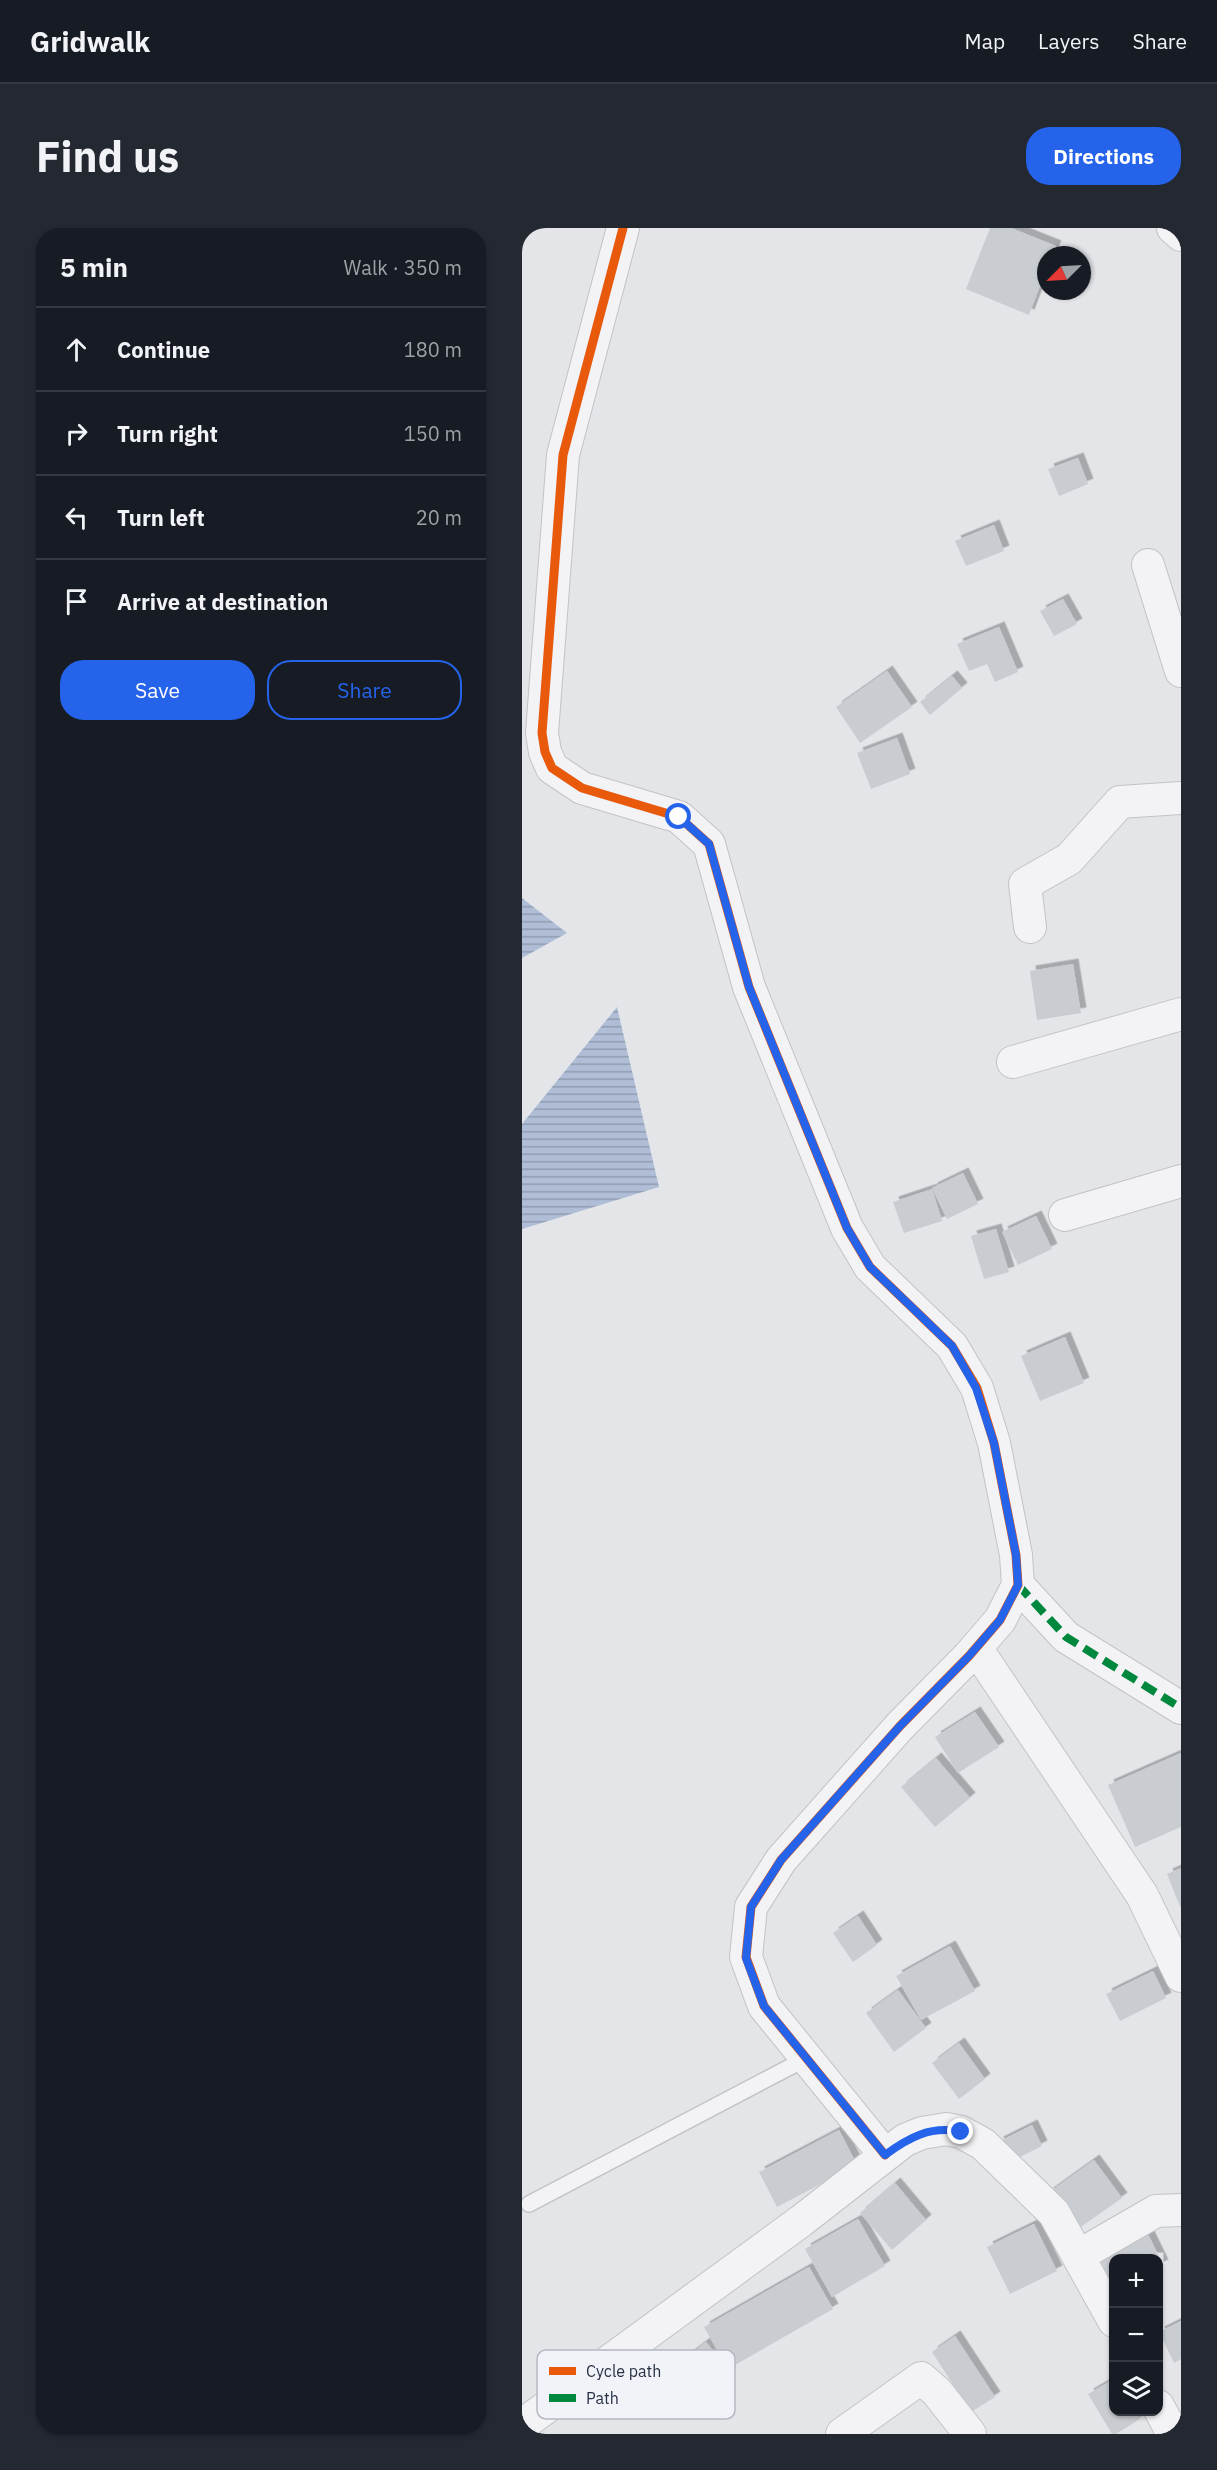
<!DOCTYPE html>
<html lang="en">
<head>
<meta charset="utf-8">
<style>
  :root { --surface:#171b24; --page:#242831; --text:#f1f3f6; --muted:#9ea1a6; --line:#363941; --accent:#2563eb }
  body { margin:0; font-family:"IBM Plex Sans",sans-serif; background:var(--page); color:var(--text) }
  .controls { position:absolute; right:18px; bottom:18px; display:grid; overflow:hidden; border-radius:12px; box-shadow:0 2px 4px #0004 }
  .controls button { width:54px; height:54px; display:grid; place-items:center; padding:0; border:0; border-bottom:2px solid var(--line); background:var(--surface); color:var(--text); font:30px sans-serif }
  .compass { position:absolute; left:515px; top:18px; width:54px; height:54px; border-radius:50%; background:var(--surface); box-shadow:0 2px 4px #0004; rotate:246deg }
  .stop { position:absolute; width:18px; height:18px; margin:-14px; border:4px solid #2563eb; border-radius:50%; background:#fff }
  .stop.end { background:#2563eb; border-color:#fff; box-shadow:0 2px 6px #0008 }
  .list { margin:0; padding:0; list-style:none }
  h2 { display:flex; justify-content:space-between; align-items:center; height:78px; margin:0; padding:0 24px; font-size:26px }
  h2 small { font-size:20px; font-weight:400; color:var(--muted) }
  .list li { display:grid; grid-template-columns:39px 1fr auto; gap:18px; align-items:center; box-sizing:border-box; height:84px; padding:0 24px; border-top:2px solid var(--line) }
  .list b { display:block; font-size:22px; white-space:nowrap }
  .list em { font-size:20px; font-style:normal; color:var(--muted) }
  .actions { display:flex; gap:12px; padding:18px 24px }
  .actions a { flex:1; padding:14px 0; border:2px solid var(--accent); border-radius:24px; text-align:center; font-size:21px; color:var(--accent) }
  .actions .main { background:var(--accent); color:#fff }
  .icon { flex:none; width:33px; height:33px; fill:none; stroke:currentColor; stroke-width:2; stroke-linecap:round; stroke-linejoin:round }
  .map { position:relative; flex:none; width:659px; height:2206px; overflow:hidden; border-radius:24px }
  header { display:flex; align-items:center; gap:36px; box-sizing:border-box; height:84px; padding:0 30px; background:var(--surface); border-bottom:2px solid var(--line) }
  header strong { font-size:28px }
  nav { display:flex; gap:33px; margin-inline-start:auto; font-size:21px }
  .intro { display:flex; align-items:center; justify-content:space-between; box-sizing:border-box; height:144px; padding:0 36px }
  h1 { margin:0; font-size:42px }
  .button { padding:15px 27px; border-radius:24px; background:var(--accent); color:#fff; font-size:21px; font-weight:700 }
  main { display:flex; gap:36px; padding:0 36px }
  aside { flex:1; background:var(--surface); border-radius:24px; box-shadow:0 2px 4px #0004 }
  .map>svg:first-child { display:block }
  .water { fill:url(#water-rules) }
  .building { fill:#c9ccd0; filter:url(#shadow) }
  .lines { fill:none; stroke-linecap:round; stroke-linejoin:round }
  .service-casing { stroke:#c1c3c7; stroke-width:18 }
  .minor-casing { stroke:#c1c3c7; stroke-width:34 }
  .service { stroke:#f3f3f5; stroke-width:15 }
  .minor { stroke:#f3f3f5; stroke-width:32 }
  .quiet { stroke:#00873e; stroke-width:8; stroke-dasharray:15 8; stroke-linecap:butt }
  .cycleway-casing { stroke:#f1f3f8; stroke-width:13 }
  .cycleway { stroke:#e8590c; stroke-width:9 }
  .route { stroke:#2563eb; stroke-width:8 }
  .key { fill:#f1f3f8; stroke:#b4b8c2; stroke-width:1.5 }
  .key-label { font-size:16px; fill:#273045 }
</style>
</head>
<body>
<header>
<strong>Gridwalk</strong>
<nav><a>Map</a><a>Layers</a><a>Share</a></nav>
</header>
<div class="intro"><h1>Find us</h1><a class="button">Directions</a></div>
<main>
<aside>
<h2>5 min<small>Walk · 350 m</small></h2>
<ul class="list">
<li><svg class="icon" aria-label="ahead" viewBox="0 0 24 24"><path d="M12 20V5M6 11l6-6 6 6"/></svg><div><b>Continue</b></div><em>180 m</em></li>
<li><svg class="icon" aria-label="right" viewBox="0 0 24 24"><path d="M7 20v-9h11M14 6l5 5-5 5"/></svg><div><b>Turn right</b></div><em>150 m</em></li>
<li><svg class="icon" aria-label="left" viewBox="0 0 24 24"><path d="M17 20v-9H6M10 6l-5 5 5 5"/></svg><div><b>Turn left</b></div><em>20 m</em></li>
<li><svg class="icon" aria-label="arrive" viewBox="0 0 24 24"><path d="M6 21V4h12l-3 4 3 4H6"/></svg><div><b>Arrive at destination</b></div></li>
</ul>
<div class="actions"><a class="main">Save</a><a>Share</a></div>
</aside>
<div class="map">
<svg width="659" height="2206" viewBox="0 0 659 2206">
  <defs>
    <pattern id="water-rules" width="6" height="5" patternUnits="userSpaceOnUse" patternTransform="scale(1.5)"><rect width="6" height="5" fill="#afbed6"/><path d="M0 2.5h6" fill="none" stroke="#8e9baf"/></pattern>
    <filter id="shadow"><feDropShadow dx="5.5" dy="-5.5" stdDeviation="0" flood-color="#0004"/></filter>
  </defs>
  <rect width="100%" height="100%" fill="#e3e5e9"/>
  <!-- water -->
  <path class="water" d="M0,670L45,705L0,730Z
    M95,779L137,959L0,1001V896Z"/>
  <!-- building -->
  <path class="building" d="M468,0H489L534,18L530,27H524V42L507,87L444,61Z
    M556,230L566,256L537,268L526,241Z
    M472,297L482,323L444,338L433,313Z
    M541,371L555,396L532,408L518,383Z
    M477,399L496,444L473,454L465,436L447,443L435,416Z
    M365,443L390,479L338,515L314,479Z
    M430,448L440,460L408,487L398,474Z
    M375,510L388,546L349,561L335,525Z
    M551,736L559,785L515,792L508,743Z
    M441,945L456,976L425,991L410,960Z
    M410,961L420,993L382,1005L371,974Z
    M514,988L530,1021L496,1037L480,1004Z
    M474,1001L487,1044L462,1051L449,1008Z
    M543,1109L562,1155L518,1173L499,1128Z
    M453,1484L477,1519L436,1545L413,1509Z
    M659,1525V1599L613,1619L586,1557Z
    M414,1530L448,1570L413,1599L379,1559Z
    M659,1640V1681L645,1646Z
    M336,1688L355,1717L331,1734L311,1705Z
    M428,1718L453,1763L399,1792L374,1748Z
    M631,1743L644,1770L598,1793L584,1766Z
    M376,1762L404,1800L372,1824L344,1785Z
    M437,1815L463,1851L437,1871L410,1835Z
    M510,1897L520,1918L486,1935L476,1914Z
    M317,1902L335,1937L255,1979L237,1944Z
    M572,1932L600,1970L553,2003L526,1965Z
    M373,1955L404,1992L370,2022L338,1985Z
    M336,1991L363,2038L310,2069L283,2021Z
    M512,1996L535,2043L488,2066L465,2019Z
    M623,2000L641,2037L636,2039V2030H592V2060L574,2024Z
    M287,2039L311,2081L206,2141L182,2099Z
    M659,2093V2131L652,2135L637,2104Z
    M433,2108L473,2169L449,2184L410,2124Z
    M184,2114L208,2145L162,2180L138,2149Z
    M592,2151V2184H614L618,2191L594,2206H590L566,2166Z"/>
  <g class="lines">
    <!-- service casing -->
    <g class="service-casing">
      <path id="service" d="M7,1976L285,1830"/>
    </g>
    <!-- minor casing -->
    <g class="minor-casing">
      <path id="minor" d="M101,0L41,227L20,505L23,524L30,540L60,560L157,589L187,616L227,759L325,1000L348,1039L430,1118L455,1160L472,1215L494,1327L496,1357L478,1392L447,1428L378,1498L259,1632L229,1679L224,1729L242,1778L363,1927
        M651,0L659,7
        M626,337L659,443
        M508,699L503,656L547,631L598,574L659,570
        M491,834L659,786
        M543,987L659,953
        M496,1357L544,1409L659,1480
        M454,1420L620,1667L659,1748
        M556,2028L634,1983L659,1982
        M636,2178L651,2206
        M0,2197L279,1993L383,1912L400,1905L424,1901L439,1904L461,1916L532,1985L592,2093
        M320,2206L399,2150L415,2164L448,2206"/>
    </g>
    <!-- service -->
    <use href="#service" class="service"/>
    <!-- minor -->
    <use href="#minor" class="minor"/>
    <!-- quiet -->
    <path class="quiet" d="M496,1357L544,1409L659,1480"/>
    <!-- cycleway casing -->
    <g class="cycleway-casing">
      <path id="cycleway" d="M101,0L41,227L20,505L23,524L30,540L60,560L157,589L187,616L227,759L325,1000L348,1039L430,1118L455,1160L472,1215L494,1327L496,1357L478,1392L447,1428L378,1498L259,1632L229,1679L224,1729L242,1778L363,1927"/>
    </g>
    <!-- cycleway -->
    <use href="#cycleway" class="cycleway"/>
  </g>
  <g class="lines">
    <!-- route -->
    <path class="route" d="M157,589L187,616L227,759L325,1000L348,1039L430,1118L454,1160L472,1215L494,1327L496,1357L478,1392L447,1428L378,1498L259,1632L229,1679L224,1730L242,1778L363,1927C386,1910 409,1897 439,1904"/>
  </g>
  <!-- legend -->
  <rect x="15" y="2122" width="198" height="69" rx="9" class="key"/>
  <rect x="27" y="2139" width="27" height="8" fill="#e8590c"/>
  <rect x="27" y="2166" width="27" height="8" fill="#00873e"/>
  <g class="key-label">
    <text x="64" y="2149">Cycle path</text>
    <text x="64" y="2176">Path</text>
  </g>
</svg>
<div class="controls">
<button>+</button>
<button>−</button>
<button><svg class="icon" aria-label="layers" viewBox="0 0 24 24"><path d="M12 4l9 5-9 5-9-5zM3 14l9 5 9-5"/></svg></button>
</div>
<svg class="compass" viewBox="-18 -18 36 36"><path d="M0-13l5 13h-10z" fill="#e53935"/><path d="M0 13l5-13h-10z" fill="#9ea1a6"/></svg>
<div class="stop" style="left:157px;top:589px"></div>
<div class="stop end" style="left:439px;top:1904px"></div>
</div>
</main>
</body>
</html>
